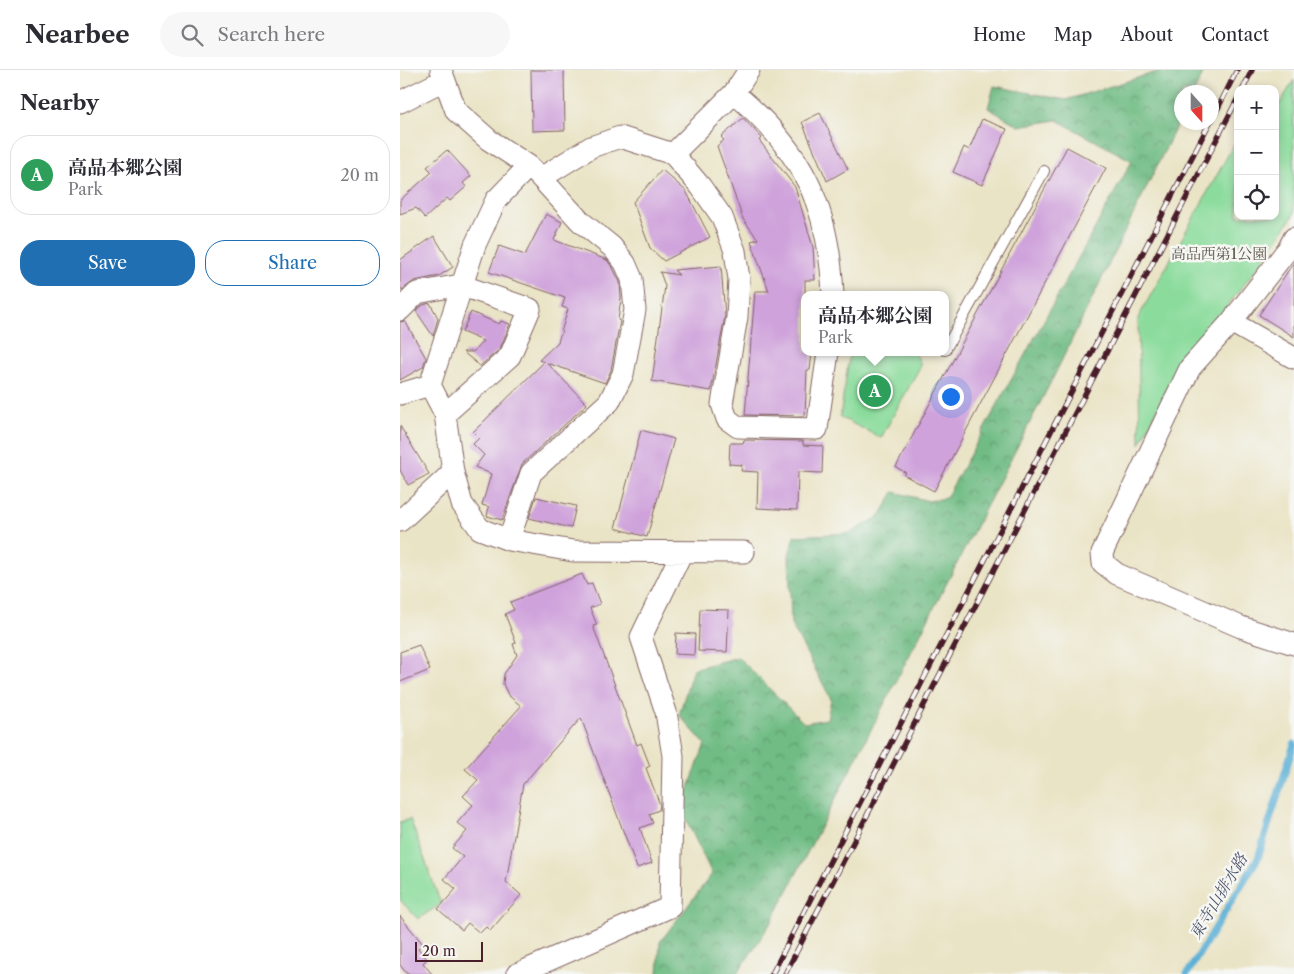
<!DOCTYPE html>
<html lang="en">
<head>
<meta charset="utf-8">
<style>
  :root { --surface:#fff; --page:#f7f7f7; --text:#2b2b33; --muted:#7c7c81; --line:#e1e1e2; --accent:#1f6fb2 }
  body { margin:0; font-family:"Libre Caslon Text","Noto Serif JP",serif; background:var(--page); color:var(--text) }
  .controls { position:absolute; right:15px; top:15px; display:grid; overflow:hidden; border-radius:10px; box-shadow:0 2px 8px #0003 }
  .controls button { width:45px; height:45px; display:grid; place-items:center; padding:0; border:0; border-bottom:1px solid var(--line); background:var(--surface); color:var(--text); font:25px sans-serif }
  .compass { position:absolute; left:774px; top:15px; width:45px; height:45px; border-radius:50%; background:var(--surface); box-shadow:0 2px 8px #0003; rotate:159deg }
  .scale { position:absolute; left:15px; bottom:12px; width:68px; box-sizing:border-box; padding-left:5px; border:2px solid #4a1f2b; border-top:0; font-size:14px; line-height:18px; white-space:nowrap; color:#4a1f2b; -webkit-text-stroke:4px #f6f6f2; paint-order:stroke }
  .you { position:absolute; left:550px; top:326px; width:18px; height:18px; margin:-12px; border:4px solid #fff; border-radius:50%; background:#1a73e8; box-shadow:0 0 0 8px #1a73e833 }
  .badge { display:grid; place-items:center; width:32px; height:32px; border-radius:50%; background:var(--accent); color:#fff; font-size:16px; font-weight:700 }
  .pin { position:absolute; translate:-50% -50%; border:2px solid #fff; box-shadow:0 1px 5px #0006 }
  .popup { position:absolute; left:401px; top:221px; width:148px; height:65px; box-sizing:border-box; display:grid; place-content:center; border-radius:10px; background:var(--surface); filter:drop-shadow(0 1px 4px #0005); font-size:16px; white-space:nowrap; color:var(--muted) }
  .popup b { font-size:19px; color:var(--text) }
  .popup::after { content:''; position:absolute; left:50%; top:100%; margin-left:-10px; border:10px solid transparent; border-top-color:var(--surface) }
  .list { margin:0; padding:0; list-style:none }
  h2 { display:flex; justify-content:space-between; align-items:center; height:65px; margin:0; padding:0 20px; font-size:21px }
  h2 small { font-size:16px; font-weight:400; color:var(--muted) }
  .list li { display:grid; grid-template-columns:32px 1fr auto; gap:15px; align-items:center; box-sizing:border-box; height:80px; margin:0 10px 10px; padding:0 10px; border:1px solid var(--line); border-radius:20px }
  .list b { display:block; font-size:19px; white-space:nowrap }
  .list p { margin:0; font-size:16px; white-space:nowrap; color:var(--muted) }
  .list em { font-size:16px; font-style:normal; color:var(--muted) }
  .actions { display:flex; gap:10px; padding:15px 20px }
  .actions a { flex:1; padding:11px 0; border:1px solid var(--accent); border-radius:20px; text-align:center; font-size:18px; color:var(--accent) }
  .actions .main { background:var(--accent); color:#fff }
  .icon { flex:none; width:28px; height:28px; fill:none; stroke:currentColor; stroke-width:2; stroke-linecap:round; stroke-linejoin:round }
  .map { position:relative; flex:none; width:894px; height:904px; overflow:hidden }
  header { display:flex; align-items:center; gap:30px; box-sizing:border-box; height:70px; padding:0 25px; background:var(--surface); border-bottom:1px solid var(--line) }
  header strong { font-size:24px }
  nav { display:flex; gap:28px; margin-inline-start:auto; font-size:18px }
  .search { width:350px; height:45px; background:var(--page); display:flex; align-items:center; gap:12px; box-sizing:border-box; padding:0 18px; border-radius:28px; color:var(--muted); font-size:19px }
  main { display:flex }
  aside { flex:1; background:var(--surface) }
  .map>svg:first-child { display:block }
  .forest { fill:url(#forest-crowns); stroke:#5d6e58 }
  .park { fill:#8bdc9c; stroke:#6a7e64 }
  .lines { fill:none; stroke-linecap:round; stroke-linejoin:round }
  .stream { stroke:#59aed5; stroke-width:7 }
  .building { fill:#cfa2db }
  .lane-casing { stroke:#826461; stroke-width:12 }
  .street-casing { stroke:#826461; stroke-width:23 }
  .lane { stroke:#fff; stroke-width:10 }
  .street { stroke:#fff; stroke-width:21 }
  .rail-casing { stroke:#4a1f2b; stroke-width:5.5 }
  .rail { stroke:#f6f6f2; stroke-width:4; stroke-dasharray:11; stroke-linecap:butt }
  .labels { text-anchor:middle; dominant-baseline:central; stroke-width:5; stroke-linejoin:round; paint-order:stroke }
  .park-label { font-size:15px; fill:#5e584d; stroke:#f6f6f2 }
  .water-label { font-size:16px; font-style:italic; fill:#50586f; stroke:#f6f6f2 }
</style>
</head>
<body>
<header>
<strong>Nearbee</strong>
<div class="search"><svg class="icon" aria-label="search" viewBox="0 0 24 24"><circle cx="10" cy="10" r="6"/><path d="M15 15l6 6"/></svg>Search here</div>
<nav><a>Home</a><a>Map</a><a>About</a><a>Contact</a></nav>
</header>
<main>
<aside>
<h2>Nearby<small></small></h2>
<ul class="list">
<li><span class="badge" style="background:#2e9e5b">A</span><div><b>高品本郷公園</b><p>Park</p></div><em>20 m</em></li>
</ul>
<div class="actions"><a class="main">Save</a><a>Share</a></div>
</aside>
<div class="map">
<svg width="894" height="904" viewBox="0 0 894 904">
  <defs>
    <pattern id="forest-crowns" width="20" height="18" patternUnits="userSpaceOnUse" patternTransform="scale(1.25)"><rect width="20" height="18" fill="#70bc84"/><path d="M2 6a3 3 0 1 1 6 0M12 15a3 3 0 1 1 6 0" fill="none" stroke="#5e986c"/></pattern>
  </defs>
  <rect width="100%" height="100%" fill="#f6f6f2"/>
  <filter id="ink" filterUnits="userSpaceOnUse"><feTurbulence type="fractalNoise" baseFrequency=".02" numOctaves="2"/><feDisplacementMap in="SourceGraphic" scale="10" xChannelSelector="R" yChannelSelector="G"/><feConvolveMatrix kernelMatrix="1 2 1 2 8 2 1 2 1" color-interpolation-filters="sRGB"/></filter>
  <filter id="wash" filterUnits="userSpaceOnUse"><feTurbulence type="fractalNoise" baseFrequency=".0096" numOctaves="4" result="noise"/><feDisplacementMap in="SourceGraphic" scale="20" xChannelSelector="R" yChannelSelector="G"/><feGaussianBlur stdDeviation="1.12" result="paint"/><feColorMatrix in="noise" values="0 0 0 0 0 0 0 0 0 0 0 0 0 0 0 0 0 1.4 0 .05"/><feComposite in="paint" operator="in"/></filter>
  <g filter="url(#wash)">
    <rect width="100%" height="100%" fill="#eae4c6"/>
    <!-- forest -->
    <path class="forest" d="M763,0H805L794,22H782L781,47L655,304L372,851L337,904H258L260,872L312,804L281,739L305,674L279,645L293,599L338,587L404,653L427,649L431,629L391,554L389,485L394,466L450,463L480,446L494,422L529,431L546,428L732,91L657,50L619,56L588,38L594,16L666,30Z"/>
    <!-- park -->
    <path class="park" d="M894,10V144L862,192L777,299L740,374L738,248L838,67V146H875V42Z
      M450,282H515L521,295L481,368L440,347Z
      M10,749L41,834L18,849L0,830V752Z"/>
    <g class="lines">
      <!-- stream -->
      <path class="stream" d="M787,904L858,788L894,674"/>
    </g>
    <g id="blocks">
      <!-- building -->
      <path class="building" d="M131,0H164L165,60L132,61Z
        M420,43L448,99L427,111L402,52Z
        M343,48L362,68L359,70L395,117L413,177L415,210H405V282H412L410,300H407L405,346L345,345L355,221H369L351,171L358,169L343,149L317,76L324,70L321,67Z
        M582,49L607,59L582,115L553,102L564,77L569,80Z
        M667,77L706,98L534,421L504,405L506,403L496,397Z
        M47,80L71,106L63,113L66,117L50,131L47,128L25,148L16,138L0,144V130L32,102L27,97Z
        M262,100L286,121L310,167L264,191L250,178L233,132Z
        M146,144L162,152L154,170L207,190L214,200L220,212L221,228L218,250L220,251L211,300L205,313L147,293L187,334L122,394L102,450L87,446L89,437L82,435L91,404L75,397L84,385L73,374L79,368L73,362L144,292L139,290L158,272L168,239L162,237L165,228L89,202L99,176L125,185Z
        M34,166L53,197L39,206L14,211L2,220L0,216V190Z
        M894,192V267L859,245Z
        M321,196L325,246L311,321L252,311L265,216L260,202L279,205L274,200Z
        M30,233L38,248L33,266L16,241L23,235Z
        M71,242L99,254L101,251L110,254L100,279L80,296L63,282H73L83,271L62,262Z
        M5,251L26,288L23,297L0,310V252Z
        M0,356L29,404L8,415L0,400Z
        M241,360L274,369L247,467L215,458Z
        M344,370L403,371V375L423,376L422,403L398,402L397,440L357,438L358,402L341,401L342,395L329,394L330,373H343Z
        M136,427L176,436L171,458L129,448Z
        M182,504L187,515L192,513L200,534L190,538L197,555L193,556L237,675L241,673L250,696L246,698L260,735L259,740L249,744L253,753L240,758L252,793L237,798L181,648L123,714L106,812L121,825L90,861L86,857L80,863L68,853L62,860L38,839L56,819L44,809L63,787L52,778L67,761L57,753L73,735L63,726L78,710L65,699L121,636L108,625L103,614L104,604L117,585L113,574L116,573L105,544L114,540L110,532Z
        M300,539L329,540L327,582L298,581Z
        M276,563L295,564L294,585L275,584Z
        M19,575L30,600L0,612V582Z
        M0,846L23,874L18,878L27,889L23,893L32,904H7L0,895Z"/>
    </g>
  </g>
  <g filter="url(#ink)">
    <use href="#blocks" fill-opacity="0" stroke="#826461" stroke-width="1"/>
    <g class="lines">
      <!-- lane casing -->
      <g class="lane-casing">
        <path id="lane" d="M545,280L644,101"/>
      </g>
      <!-- street casing -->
      <g class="street-casing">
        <path id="street" d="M41,0L56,41L89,70L129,96L141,108L191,77L220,67L273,84L301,117L322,147L335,181L339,209L337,247L322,334L327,349L338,357L417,359L428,282
          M334,23C403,81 429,135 433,225
          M0,32L44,10
          M273,84L334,23L349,0
          M129,96L96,130L75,175L30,315L45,344L53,402L62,434L80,459L109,470L173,481L344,482
          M894,168L888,179L831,252L790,298L702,483L703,493L717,504L841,557L894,574
          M0,240L17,223L60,215L130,239L110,286L45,344
          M831,252L894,288
          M0,324L30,315
          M0,451L53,402
          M109,470L131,403L209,332L223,304L235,240L232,209L225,193L212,177L180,151L141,108
          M117,904L270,837L273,686L266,642L241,567L282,482"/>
      </g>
      <!-- lane -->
      <use href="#lane" class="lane"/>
      <!-- street -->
      <use href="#street" class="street"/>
      <!-- rail casing -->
      <g class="rail-casing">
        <path id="rail" d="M843,19L852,0
          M812,50L837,0
          M372,904L810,52
          M385,904L838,28"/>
      </g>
      <!-- rail -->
      <use href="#rail" class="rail"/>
    </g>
  </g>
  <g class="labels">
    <!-- park labels -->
    <g class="park-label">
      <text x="819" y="183">高品西第1公園</text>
    </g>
    <!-- water labels -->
    <g class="water-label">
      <text transform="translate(818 826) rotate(-59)">東寺山排水路</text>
    </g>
  </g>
</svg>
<div class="controls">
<button>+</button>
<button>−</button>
<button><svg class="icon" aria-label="locate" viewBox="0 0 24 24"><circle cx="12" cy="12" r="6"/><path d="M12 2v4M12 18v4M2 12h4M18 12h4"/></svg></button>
</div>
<svg class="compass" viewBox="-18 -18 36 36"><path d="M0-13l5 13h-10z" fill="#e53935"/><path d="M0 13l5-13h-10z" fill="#7c7c81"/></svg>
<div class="scale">20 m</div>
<div class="you"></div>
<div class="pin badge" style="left:475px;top:321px;background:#2e9e5b">A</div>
<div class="popup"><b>高品本郷公園</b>Park</div>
</div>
</main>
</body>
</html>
